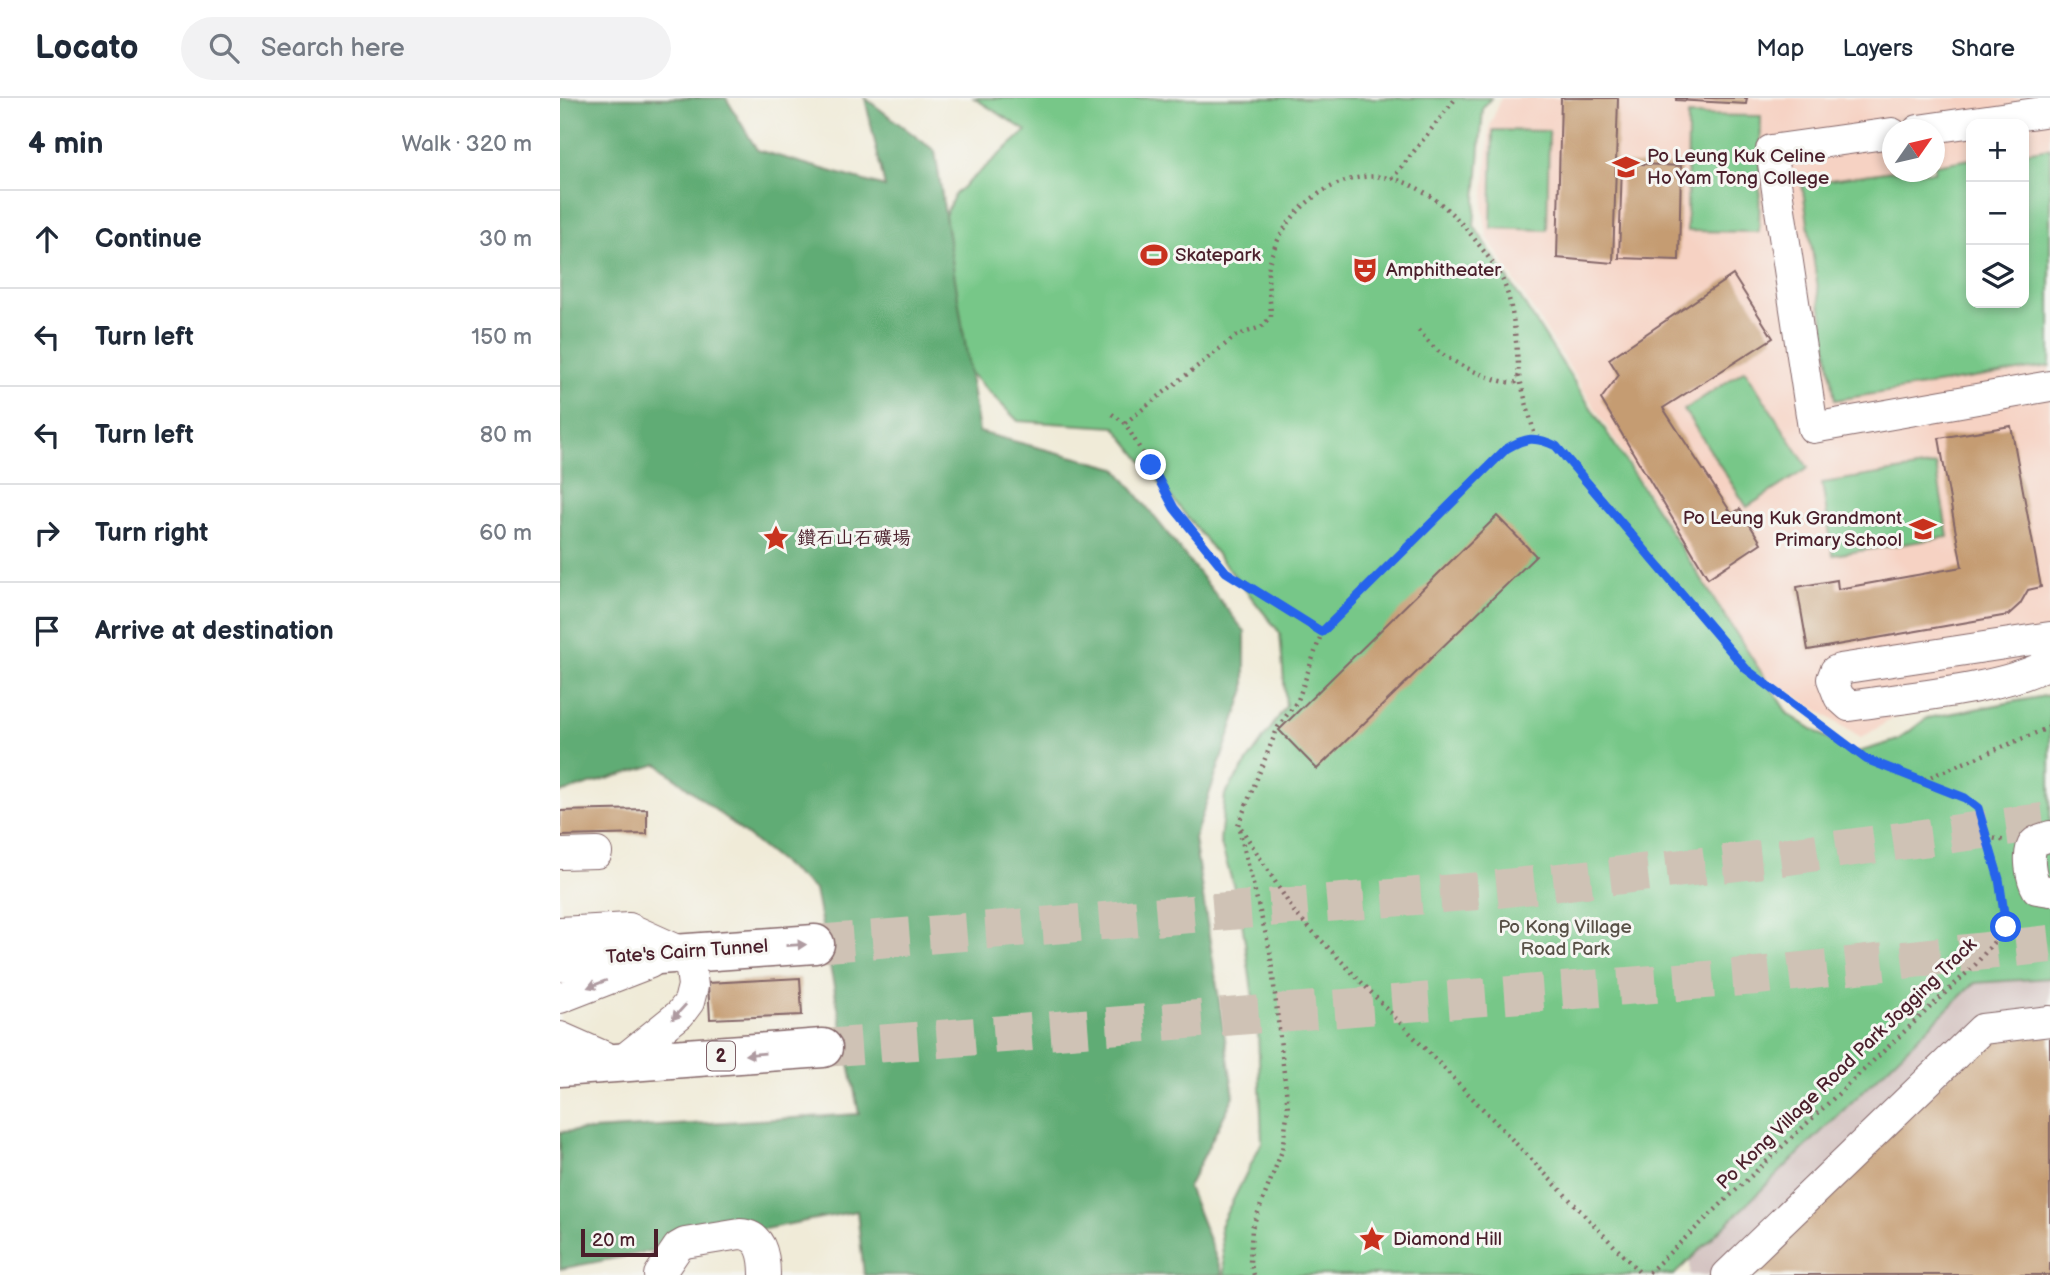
<!DOCTYPE html>
<html lang="en">
<head>
<meta charset="utf-8">
<style>
  :root { --surface:#fff; --page:#f2f2f3; --text:#1f2937; --muted:#747a83; --line:#e0e1e3 }
  body { margin:0; font-family:"Balsamiq Sans","LXGW WenKai TC",sans-serif; background:var(--page); color:var(--text) }
  .controls { position:absolute; right:21px; top:21px; display:grid; overflow:hidden; border-radius:14px; box-shadow:0 4px 10px #0003 }
  .controls button { width:63px; height:63px; display:grid; place-items:center; padding:0; border:0; border-bottom:2px solid var(--line); background:var(--surface); color:var(--text); font:35px sans-serif }
  .compass { position:absolute; left:1322px; top:21px; width:63px; height:63px; border-radius:50%; background:var(--surface); box-shadow:0 4px 10px #0003; rotate:56deg }
  .scale { position:absolute; left:21px; bottom:18px; width:77px; box-sizing:border-box; padding-left:7px; border:4px solid #4a1f2b; border-top:0; font-size:19px; line-height:24px; white-space:nowrap; color:#4a1f2b; -webkit-text-stroke:5px #f6f6f2; paint-order:stroke }
  .stop { position:absolute; width:21px; height:21px; margin:-16px; border:5px solid #2563eb; border-radius:50%; background:#fff }
  .stop.end { background:#2563eb; border-color:#fff; box-shadow:0 2px 7px #0008 }
  .list { margin:0; padding:0; list-style:none }
  h2 { display:flex; justify-content:space-between; align-items:center; height:91px; margin:0; padding:0 28px; font-size:30px }
  h2 small { font-size:23px; font-weight:400; color:var(--muted) }
  .list li { display:grid; grid-template-columns:46px 1fr auto; gap:21px; align-items:center; box-sizing:border-box; height:98px; padding:0 28px; border-top:2px solid var(--line) }
  .list b { display:block; font-size:26px; white-space:nowrap }
  .list em { font-size:23px; font-style:normal; color:var(--muted) }
  .icon { flex:none; width:38px; height:38px; fill:none; stroke:currentColor; stroke-width:2; stroke-linecap:round; stroke-linejoin:round }
  .map { position:relative; flex:none; width:1490px; height:1177px; overflow:hidden }
  header { display:flex; align-items:center; gap:42px; box-sizing:border-box; height:98px; padding:0 35px; background:var(--surface); border-bottom:2px solid var(--line) }
  header strong { font-size:33px }
  nav { display:flex; gap:38px; margin-inline-start:auto; font-size:24px }
  .search { width:490px; height:63px; background:var(--page); display:flex; align-items:center; gap:18px; box-sizing:border-box; padding:0 24px; border-radius:38px; color:var(--muted); font-size:26px }
  main { display:flex }
  aside { flex:1; background:var(--surface) }
  .map>svg:first-child { display:block }
  .built { fill:#f6d2c3; fill-rule:evenodd }
  .industrial { fill:#d1bfbd }
  .green { fill:#77c788; stroke:#60735a; stroke-width:2 }
  .forest { fill:#61ac74; stroke:#566650; stroke-width:2 }
  .building { fill:#c59c72 }
  .lines { fill:none; stroke-linecap:round; stroke-linejoin:round }
  .highway-tunnel { stroke:#cfc2b5; stroke-width:38; stroke-dasharray:38 19; stroke-linecap:butt }
  .minor-casing { stroke:#846668; stroke-width:32 }
  .highway-casing { stroke:#846668; stroke-width:41 }
  .path { stroke:#846668; stroke-width:4.5; stroke-dasharray:2 5; stroke-linecap:butt }
  .minor { stroke:#fff; stroke-width:30 }
  .highway { stroke:#fff; stroke-width:38 }
  .oneway { fill:#ae9aa0 }
  .route { stroke:#2563eb; stroke-width:9 }
  .labels { text-anchor:middle; dominant-baseline:central; stroke-width:6; stroke-linejoin:round; paint-order:stroke }
  .shield { fill:#f6f6f2; stroke:#7e6067; stroke-width:2 }
  .shield-label { font-size:18px; font-weight:bold; fill:#4a1f2b }
  .poi-label { font-size:19px; fill:#4a1f2b; stroke:#f6f6f2; text-anchor:start }
  .park-label { font-size:19px; fill:#585147; stroke:#f6f6f2 }
  .street-label { font-size:19px; fill:#4a1f2b; stroke:#f6f6f2 }
</style>
</head>
<body>
<header>
<strong>Locato</strong>
<div class="search"><svg class="icon" aria-label="search" viewBox="0 0 24 24"><circle cx="10" cy="10" r="6"/><path d="M15 15l6 6"/></svg>Search here</div>
<nav><a>Map</a><a>Layers</a><a>Share</a></nav>
</header>
<main>
<aside>
<h2>4 min<small>Walk · 320 m</small></h2>
<ul class="list">
<li><svg class="icon" aria-label="ahead" viewBox="0 0 24 24"><path d="M12 20V5M6 11l6-6 6 6"/></svg><div><b>Continue</b></div><em>30 m</em></li>
<li><svg class="icon" aria-label="left" viewBox="0 0 24 24"><path d="M17 20v-9H6M10 6l-5 5 5 5"/></svg><div><b>Turn left</b></div><em>150 m</em></li>
<li><svg class="icon" aria-label="left" viewBox="0 0 24 24"><path d="M17 20v-9H6M10 6l-5 5 5 5"/></svg><div><b>Turn left</b></div><em>80 m</em></li>
<li><svg class="icon" aria-label="right" viewBox="0 0 24 24"><path d="M7 20v-9h11M14 6l5 5-5 5"/></svg><div><b>Turn right</b></div><em>60 m</em></li>
<li><svg class="icon" aria-label="arrive" viewBox="0 0 24 24"><path d="M6 21V4h12l-3 4 3 4H6"/></svg><div><b>Arrive at destination</b></div></li>
</ul>
</aside>
<div class="map">
<svg width="1490" height="1177" viewBox="0 0 1490 1177">
  <rect width="100%" height="100%" fill="#f6f6f2"/>
  <filter id="ink" filterUnits="userSpaceOnUse"><feTurbulence type="fractalNoise" baseFrequency=".0143" numOctaves="2"/><feDisplacementMap in="SourceGraphic" scale="14" xChannelSelector="R" yChannelSelector="G"/><feConvolveMatrix kernelMatrix="1 2 1 2 8 2 1 2 1" color-interpolation-filters="sRGB"/></filter>
  <filter id="wash" filterUnits="userSpaceOnUse"><feTurbulence type="fractalNoise" baseFrequency=".00686" numOctaves="4" result="noise"/><feDisplacementMap in="SourceGraphic" scale="28" xChannelSelector="R" yChannelSelector="G"/><feGaussianBlur stdDeviation="1.57" result="paint"/><feColorMatrix in="noise" values="0 0 0 0 0 0 0 0 0 0 0 0 0 0 0 0 0 1.4 0 .05"/><feComposite in="paint" operator="in"/></filter>
  <g filter="url(#wash)">
    <rect width="100%" height="100%" fill="#f0ebd8"/>
    <!-- built -->
    <path class="built" d="M941,0H1490V583L1359,604L1301,640L1204,578L927,139L923,110L930,28ZM1411,26H1464V205H1411ZM1332,32H1374V74H1332Z"/>
    <!-- industrial -->
    <path class="industrial" d="M1490,880V1177H1130V1161L1414,885Z"/>
    <!-- green -->
    <path class="green" d="M414,0H931L923,10L914,128L1228,616L1292,656L1338,642L1367,620L1490,597V880L1414,885L1114,1177H665L660,1128L702,1044L698,934L680,810L660,743L665,696L726,608L720,535L555,329L458,323L394,259L357,177L395,96L466,33Z
      M1128,17L1201,18L1199,134L1127,133Z
      M933,32L989,33L987,132L931,130Z
      M1490,50V268L1275,302L1242,86L1332,73L1374,74L1375,67L1411,61V205H1464V54Z
      M1185,272L1248,370L1187,409L1124,312Z
      M1376,367L1388,439L1273,457L1262,385Z"/>
    <!-- forest -->
    <path class="forest" d="M0,0H166L197,52L325,89L305,0L375,53L419,334L556,370L685,534V591L634,741L674,998L628,1089L663,1177H304L297,1113L0,1171V1034L299,1016L255,792L98,666L0,695Z"/>
    <g id="blocks">
      <!-- building -->
      <path class="building" d="M1001,0H1058L1053,165L997,160Z
        M1116,0H1187L1186,6L1116,2Z
        M1062,65L1121,68L1119,162L1059,160Z
        M1173,177L1213,240L1103,310L1172,416L1180,411L1201,445L1148,480L1041,301L1059,277L1049,261Z
        M1451,328L1481,489L1468,492L1460,506L1448,517L1248,552L1237,489L1277,482L1278,491L1402,469L1379,340Z
        M937,418L976,458L757,671L719,632Z
        M87,711V736L0,738V713Z
        M240,880L242,917L150,921L148,885Z
        M1490,933V1177H1185L1430,938Z"/>
    </g>
  </g>
  <g filter="url(#ink)">
    <use href="#blocks" fill-opacity="0" stroke="#846668" stroke-width="2"/>
    <g class="lines">
      <!-- highway-tunnel -->
      <path class="highway-tunnel" d="M255,846L919,793L1213,760L1490,723
        M263,950L1197,878L1490,846"/>
      <!-- minor casing -->
      <g class="minor-casing">
        <path id="minor" d="M1358,32L1490,13
          M1332,35L1211,52L1253,330L1490,288
          M1490,539L1280,571L1275,573L1272,581L1279,599L1289,608C1345,599 1444,592 1490,565
          M1490,738C1485,740 1478,741 1474,745C1466,755 1471,781 1477,791L1490,793
          M0,756L37,755
          M0,834L69,830L120,853L131,872L133,888L129,904L120,916L59,965L0,939
          M0,900L90,865
          M99,1177L118,1149L125,1145L180,1136C202,1137 205,1159 205,1177
          M1167,1177L1422,931L1490,923"/>
      </g>
      <!-- highway casing -->
      <g class="highway-casing">
        <path id="highway" d="M0,864L255,846
          M0,969L263,950"/>
      </g>
      <!-- path -->
      <path class="path" d="M832,81L896,0
        M959,278L975,338
        M552,316L565,325L614,410L666,474L762,534
        M565,325L676,238L701,229L711,219C711,203 706,181 709,166C716,138 734,113 757,97C820,55 875,90 916,143C925,155 937,169 943,183C955,212 956,246 959,277L956,284C941,288 896,266 882,256C873,250 866,240 858,232
        M1358,684L1490,629
        M681,730L735,815L1082,1177
        M1427,739L1446,743
        M694,1177L690,1164L692,1130L722,1053L728,1010L710,853L678,727L718,629L738,602L762,534L946,351C978,331 990,341 1014,367L1186,571L1306,661L1405,700L1418,710L1439,781L1446,829L1415,867L1086,1177"/>
      <!-- minor -->
      <use href="#minor" class="minor"/>
      <!-- highway -->
      <use href="#highway" class="highway"/>
    </g>
    <!-- one-way arrows -->
    <defs><path id="oneway-solid" d="M-6-.8H1V-3.2L6.5 0L1 3.2V.8H-6Z" transform="scale(1.75)"/></defs>
    <g class="oneway">
      <use href="#oneway-solid" transform="translate(236 847) rotate(-3)"/>
      <use href="#oneway-solid" transform="translate(37 886) rotate(159)"/>
      <use href="#oneway-solid" transform="translate(119 914) rotate(132)"/>
      <use href="#oneway-solid" transform="translate(195 956) rotate(175)"/>
    </g>
  </g>
  <g class="lines" filter="url(#ink)">
    <!-- route -->
    <path class="route" d="M591,367L614,410L666,474L762,534L946,351C966,339 975,338 996,348L1186,571L1306,661L1405,700L1418,710L1439,781L1446,829"/>
  </g>
  <!-- icons -->
  <defs>
    <g id="school-bare" transform="scale(2.1)"><path d="M0-5L7-2L0 1L-7-2ZM-4 1L0 2.5L4 1V4Q0 6-4 4Z" fill="#c8321e" stroke="#f6f6f2" stroke-width="2.5" paint-order="stroke"/></g>
    <g id="stadium-bare" transform="scale(2.1)"><path d="M0-5a6.5 5 0 1 0 0 10a6.5 5 0 1 0 0-10ZM-3.5-1.8h7v3.6h-7Z" fill="#c8321e" stroke="#f6f6f2" stroke-width="2.5" paint-order="stroke"/></g>
    <g id="theatre-bare" transform="scale(2.1)"><path d="M-5-5.5Q0-4 5-5.5V0Q5 5 0 6Q-5 5-5 0ZM-3.3-2.5H-1v1.5H-3.3ZM1-2.5H3.3v1.5H1ZM-2.8 1Q0 5.5 2.8 1Z" fill="#c8321e" stroke="#f6f6f2" stroke-width="2.5" paint-order="stroke"/></g>
    <g id="sight-bare" transform="scale(2.1)"><path d="M0-6L1.8-2.2L6-1.7L2.9 1.2L3.7 5.4L0 3.3L-3.7 5.4L-2.9 1.2L-6-1.7L-1.8-2.2Z" fill="#c8321e" stroke="#f6f6f2" stroke-width="2.5" paint-order="stroke"/></g>
  </defs>
  <g fill-rule="evenodd">
    <use href="#school-bare" x="1066" y="69"/>
    <use href="#stadium-bare" x="594" y="157"/>
    <use href="#theatre-bare" x="805" y="172"/>
    <use href="#school-bare" x="1363" y="431"/>
    <use href="#sight-bare" x="216" y="440"/>
    <use href="#sight-bare" x="812" y="1141"/>
  </g>
  <g class="labels">
    <!-- shield labels -->
    <rect class="shield" x="147" y="943.5" width="28" height="29" rx="5"/>
    <g class="shield-label">
      <text x="161" y="958">2</text>
    </g>
    <!-- poi labels -->
    <g class="poi-label">
      <text x="1087" y="58">Po Leung Kuk Celine<tspan x="1087" dy="22">Ho Yam Tong College</tspan></text>
      <text x="615" y="157">Skatepark</text>
      <text x="826" y="172">Amphitheater</text>
      <text x="1342" y="420" text-anchor="end">Po Leung Kuk Grandmont<tspan x="1342" dy="22">Primary School</tspan></text>
      <text x="237" y="440">鑽石山石礦場</text>
      <text x="833" y="1141">Diamond Hill</text>
    </g>
    <!-- park labels -->
    <g class="park-label">
      <text x="1005" y="829">Po Kong Village<tspan x="1005" dy="22">Road Park</tspan></text>
    </g>
    <!-- street labels -->
    <g class="street-label">
      <text transform="translate(127 854) rotate(-4)">Tate's Cairn Tunnel</text>
      <text transform="translate(1287 966) rotate(-44)">Po Kong Village Road Park Jogging Track</text>
    </g>
  </g>
</svg>
<div class="controls">
<button>+</button>
<button>−</button>
<button><svg class="icon" aria-label="layers" viewBox="0 0 24 24"><path d="M12 4l9 5-9 5-9-5zM3 14l9 5 9-5"/></svg></button>
</div>
<svg class="compass" viewBox="-18 -18 36 36"><path d="M0-13l5 13h-10z" fill="#e53935"/><path d="M0 13l5-13h-10z" fill="#747a83"/></svg>
<div class="scale">20 m</div>
<div class="stop" style="left:1446px;top:829px"></div>
<div class="stop end" style="left:591px;top:367px"></div>
</div>
</main>
</body>
</html>
